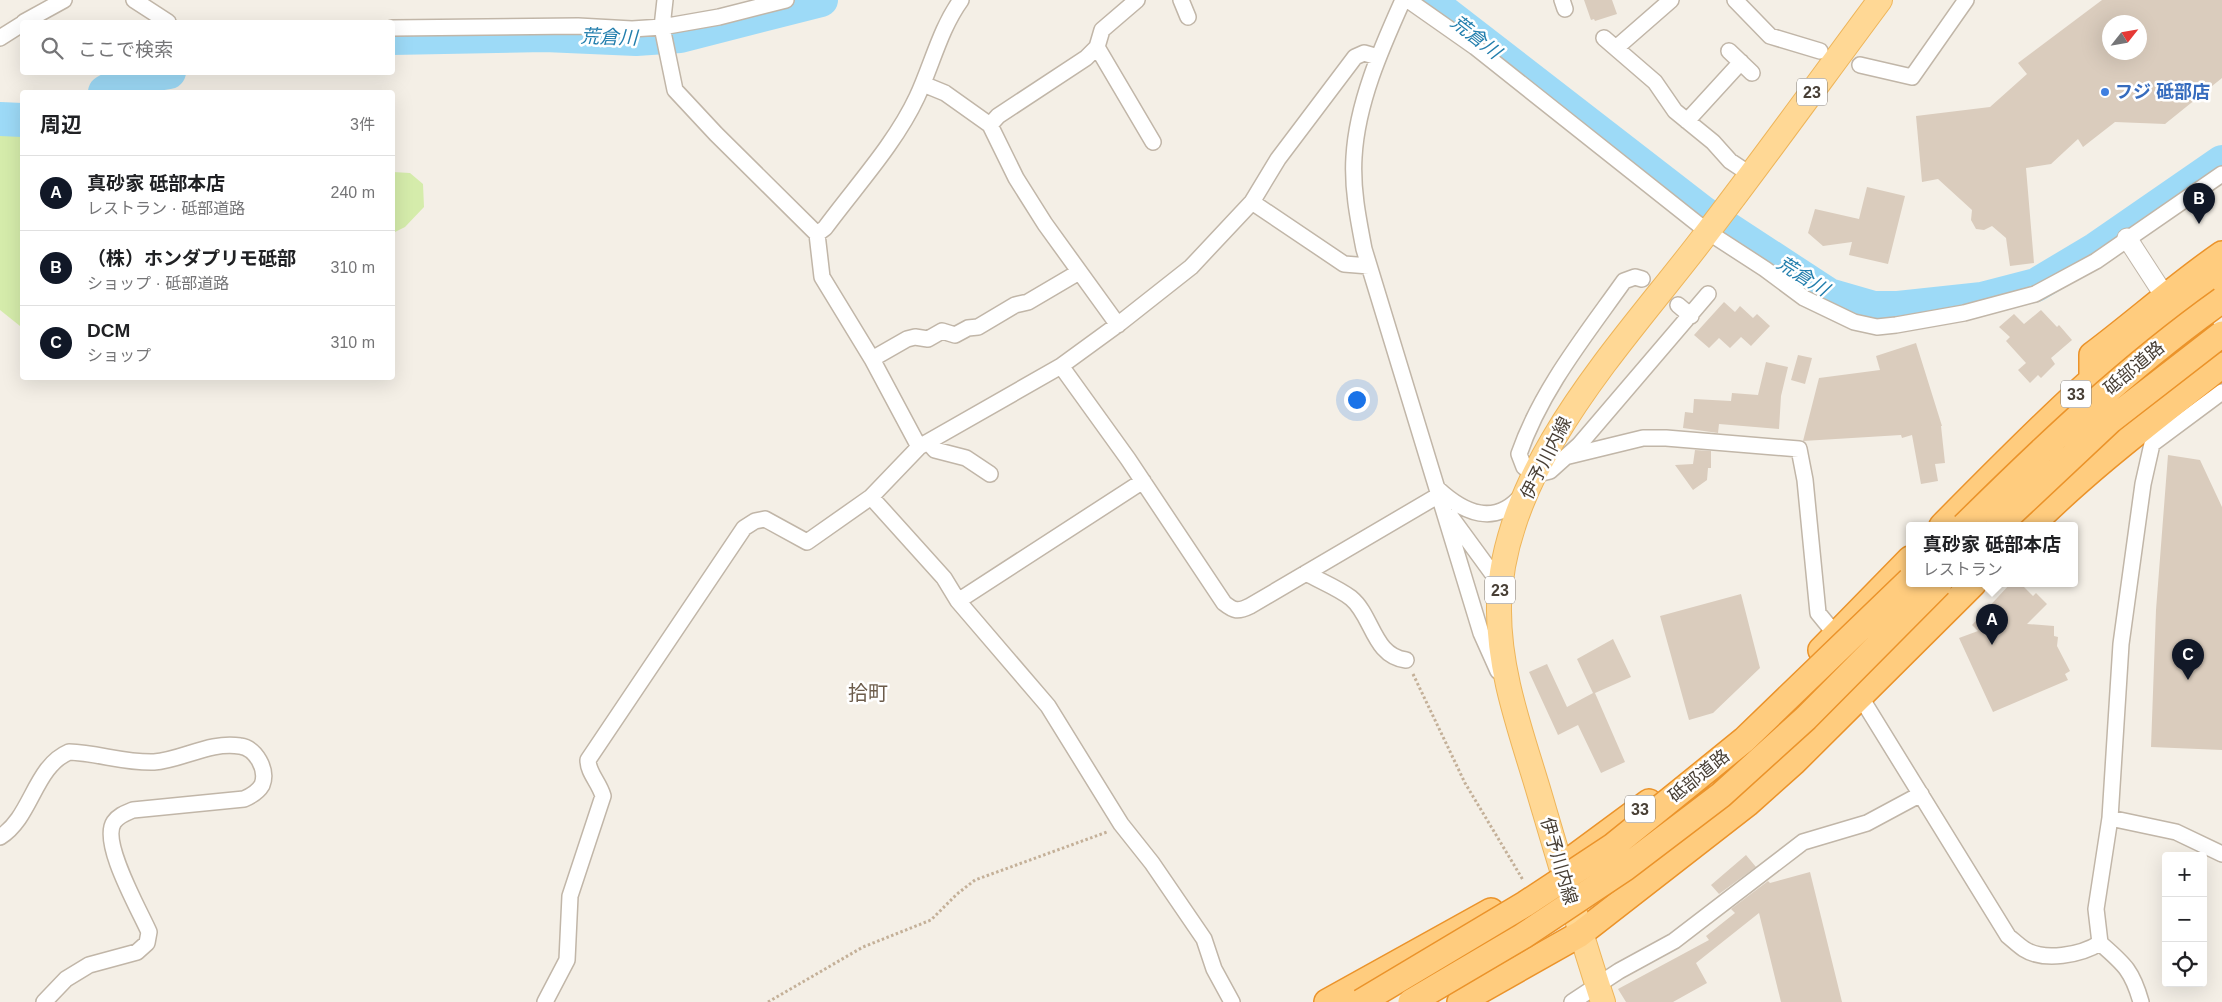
<!DOCTYPE html>
<html lang="ja">
<head>
<meta charset="utf-8">
<style>
  :root { --surface:#fff; --page:#f6f6f6; --text:#202124; --muted:#757577; --line:#e0e0e0; --accent:#111827 }
  body { margin:0; font-family:Arial,"Noto Sans JP",sans-serif; background:var(--page); color:var(--text) }
  .controls { position:absolute; right:15px; bottom:15px; display:grid; overflow:hidden; border-radius:5px; box-shadow:0 5px 20px #0002 }
  .controls button { width:45px; height:45px; display:grid; place-items:center; padding:0; border:0; border-bottom:1px solid var(--line); background:var(--surface); color:var(--text); font:25px sans-serif }
  .compass { position:absolute; left:2102px; top:15px; width:45px; height:45px; border-radius:50%; background:var(--surface); box-shadow:0 5px 20px #0002; rotate:59deg }
  .you { position:absolute; left:1356px; top:399px; width:18px; height:18px; margin:-12px; border:4px solid #fff; border-radius:50%; background:#1a73e8; box-shadow:0 0 0 8px #1a73e833 }
  .badge { display:grid; place-items:center; width:32px; height:32px; border-radius:50%; background:var(--accent); color:#fff; font-size:16px; font-weight:700 }
  .pin { position:absolute; translate:-50% -41px; filter:drop-shadow(0 1px 2px #0008) }
  .pin::after { content:''; position:absolute; top:26px; width:18px; height:15px; background:inherit; clip-path:polygon(0 0,100% 0,50% 100%) }
  .popup { position:absolute; left:1906px; top:522px; width:172px; height:65px; box-sizing:border-box; display:grid; place-content:center; border-radius:5px; background:var(--surface); filter:drop-shadow(0 1px 4px #0005); font-size:16px; white-space:nowrap; color:var(--muted) }
  .popup b { font-size:19px; color:var(--text) }
  .popup::after { content:''; position:absolute; left:50%; top:100%; margin-left:-10px; border:10px solid transparent; border-top-color:var(--surface) }
  .list { margin:0; padding:0; list-style:none }
  h2 { display:flex; justify-content:space-between; align-items:center; height:65px; margin:0; padding:0 20px; font-size:21px }
  h2 small { font-size:16px; font-weight:400; color:var(--muted) }
  .list li { display:grid; grid-template-columns:32px 1fr auto; gap:15px; align-items:center; box-sizing:border-box; height:75px; padding:0 20px; border-top:1px solid var(--line) }
  .list b { display:block; font-size:19px; white-space:nowrap }
  .list p { margin:0; font-size:16px; white-space:nowrap; color:var(--muted) }
  .list em { font-size:16px; font-style:normal; color:var(--muted) }
  .icon { flex:none; width:28px; height:28px; fill:none; stroke:currentColor; stroke-width:2; stroke-linecap:round; stroke-linejoin:round }
  .map { position:relative; flex:none; width:2222px; height:1002px; overflow:hidden }
  .search { position:absolute; background:var(--surface); box-shadow:0 5px 20px #0002; left:20px; top:20px; width:375px; height:55px; display:flex; align-items:center; gap:12px; box-sizing:border-box; padding:0 18px; border-radius:5px; color:var(--muted); font-size:19px }
  .panel { position:absolute; background:var(--surface); box-shadow:0 5px 20px #0002; left:20px; top:90px; width:375px; height:290px; border-radius:5px }
  .map>svg:first-child { display:block }
  .green { fill:#d5ecab }
  .lines { fill:none; stroke-linecap:round; stroke-linejoin:round }
  .river { stroke:#9ddaf7; stroke-width:34 }
  .building { fill:#daccbd; fill-rule:evenodd }
  .minor-casing { stroke:#c1b6a8; stroke-width:18 }
  .tertiary-casing { stroke:#c1b6a8; stroke-width:21 }
  .primary-casing { stroke:#eeb55a; stroke-width:26 }
  .trunk-casing { stroke:#eb932a; stroke-width:28 }
  .path { stroke:#c4b098; stroke-width:3; stroke-dasharray:2.5 2.5; stroke-linecap:butt }
  .minor { stroke:#fff; stroke-width:15 }
  .tertiary { stroke:#fff; stroke-width:19 }
  .primary { stroke:#ffd895; stroke-width:24 }
  .trunk { stroke:#ffcc7e; stroke-width:25 }
  .trunk-bridge-casing { stroke:#eb932a; stroke-width:28; stroke-linecap:butt }
  .trunk-bridge { stroke:#ffcc7e; stroke-width:25 }
  .shop-dot { fill:#3f7fe0; stroke:#fff; stroke-width:2 }
  .labels { text-anchor:middle; dominant-baseline:central; stroke-width:5; stroke-linejoin:round; paint-order:stroke }
  .shield { fill:#fff; stroke:#7f7972; stroke-width:1 }
  .shield-label { font-size:16px; font-weight:bold; fill:#483f35 }
  .shop-label { font-size:18px; font-weight:bold; fill:#366cbe; stroke:#fff; text-anchor:start }
  .street-label { font-size:18px; fill:#483f35; stroke:#fff }
  .water-label { font-size:19px; font-style:italic; fill:#227ead; stroke:#fff }
  .quarter-label { font-size:20px; fill:#6c5c4b; stroke:#fff }
</style>
</head>
<body>
<div class="map">
<svg width="2222" height="1002" viewBox="0 0 2222 1002">
  <rect width="100%" height="100%" fill="#f4efe6"/>
  <!-- green -->
  <path class="green" d="M0,122L22,123V324L20,326L0,310Z
    M393,172L410,173L423,184L424,207L405,227L393,233Z"/>
  <g class="lines">
    <!-- river -->
    <path class="river" d="M1428,0L1702,212L1829,295L1874,308H1898L1982,299L2036,285L2096,249L2222,162
      M392,38L545,35L636,39L680,36L821,0
      M105,92L128,79L169,72
      M0,119L22,120"/>
  </g>
  <!-- building -->
  <path class="building" d="M1584,0H1612L1617,14L1595,21L1594,19L1591,20Z
    M2102,0H2222V78L2165,124L2115,122L2083,147L2078,139L2051,164L2026,168L2034,263L2010,266L2006,238L1992,226L1984,230L1976,229L1971,220L1972,210L1938,179L1922,182L1916,116L1990,107L2027,74L2018,63ZM2110,22H2140V52H2110Z
    M1867,187L1905,196L1888,264L1849,255L1852,242L1823,246L1808,233L1815,209L1859,219Z
    M1724,302L1735,312L1740,306L1753,318L1757,314L1770,326L1751,346L1741,337L1730,348L1719,338L1709,348L1694,335Z
    M2041,310L2057,327L2059,325L2072,340L2051,358L2055,364L2041,378L2038,375L2030,383L2018,370L2026,363L2006,341L2010,337L1999,327L2014,314L2024,324Z
    M1916,343L1942,426H1941L1945,463L1935,464L1938,481L1921,484L1912,435L1902,438L1901,435L1803,441L1819,378L1880,370L1876,356Z
    M1798,355L1812,358L1805,384L1791,380Z
    M1766,362L1788,367L1781,396L1779,429L1719,424L1718,433L1683,428L1685,412L1693,413L1694,399L1731,401L1732,393L1758,395Z
    M1695,450L1711,451V468H1708L1707,480L1693,490L1675,465L1693,464Z
    M2168,455L2200,460L2222,507V750L2151,747L2156,610Z
    M2010,584H2021L2033,596L2036,593L2047,604L2027,624L2054,626V636L2058,637L2057,646L2070,671L2065,674L2068,680L1993,712L1959,638L1978,631L1972,625Z
    M1741,594L1760,668L1713,713L1689,720L1660,616Z
    M1613,639L1631,677L1595,693L1625,762L1601,773L1578,725L1558,735L1529,672L1547,664L1567,707L1593,693L1577,659Z
    M1746,855L1756,867L1719,894L1711,885Z
    M1810,872L1842,1002H1781L1759,913L1696,963L1707,983L1673,1002H1626L1618,989L1709,940L1706,936L1735,913L1731,909L1768,881L1770,883Z"/>
  <g class="lines">
    <!-- minor casing -->
    <g class="minor-casing">
      <path id="minor" d="M134,0L168,22
        M665,0L662,27L675,90L716,134L817,234L822,277L872,359L919,447
        M1181,0L1188,17
        M1403,0C1381,49 1357,103 1354,157C1352,188 1358,218 1364,249L1481,633L1498,671
        M1408,0L1475,47L1708,232L1765,269L1804,298L1854,322L1877,327L1896,325L1964,313L2035,294L2096,261L2222,174
        M1562,0L1565,9
        M1735,0L1770,36L1820,51
        M24,22L64,0
        M392,28L578,26L632,29L662,27L719,17L786,0
        M0,38L22,24
        M1604,38L1655,82L1675,111L1713,142L1730,161L1751,175
        M1097,47L1153,142
        M1616,48L1671,0
        M1729,51L1752,73
        M1860,65L1912,77L1966,0
        M923,84L945,93L990,125L1016,178L1045,224L1118,325
        M1687,121L1741,62
        M990,125L998,116L1086,58L1097,47L1102,30L1137,0
        M1252,202L1344,264L1369,266
        M817,234L825,228C856,186 895,144 917,97C932,65 940,29 961,0
        M1642,279L1635,277L1624,281C1585,336 1541,390 1519,454L1524,467L1534,475L1550,471L1579,445L1708,294
        M1678,305L1691,316
        M872,359L907,339L915,337L928,339L942,331L955,335L968,328L978,327L1015,305L1028,302L1079,272
        M1061,366L1128,459L1224,603C1234,611 1238,612 1250,606L1439,495
        M928,442L935,450L966,458L990,474
        M1569,456L1643,438H1666L1799,449L1805,480L1818,613L1836,635
        M1438,489C1464,513 1495,527 1522,495
        M871,497L944,578L958,601L1048,706L1121,824L1152,863L1204,939L1214,969L1232,1002
        M1451,517L1500,584
        M1306,573C1320,581 1338,588 1351,598C1373,616 1373,656 1406,660
        M958,601L1143,481
        M1860,696L2008,936C2013,940 2018,945 2024,949C2044,962 2081,955 2100,943
        M2110,818L2176,832L2222,854
        M0,837C32,817 34,767 69,752C98,753 125,763 154,762C182,760 210,741 240,746C256,748 268,770 262,785C258,792 251,796 244,799L133,810C126,813 119,815 114,822C100,842 140,911 149,932L147,943L137,952L89,965L66,979L44,1002
        M545,1002L567,960L570,896L603,796C599,782 588,773 588,760L744,528L755,521L765,519L807,542L871,497L919,447L1061,366L1120,323L1191,267L1252,202L1278,159L1355,57L1364,53L1378,57
        M1572,1002L1619,971L1674,941L1803,842L1867,823L1921,794
        M2141,1002C2132,970 2124,964 2100,943L2096,909L2110,818L2121,644L2143,484L2152,444L2222,392"/>
    </g>
    <!-- tertiary casing -->
    <g class="tertiary-casing">
      <path id="tertiary" d="M2127,238L2164,295"/>
    </g>
    <!-- primary casing -->
    <g class="primary-casing">
      <path id="primary" d="M1603,1002C1580,932 1559,860 1538,789C1520,729 1498,670 1499,606C1502,465 1626,340 1706,234C1765,157 1822,78 1880,0"/>
    </g>
    <!-- trunk casing -->
    <g class="trunk-casing">
      <path id="trunk" d="M2097,384L2092,380V355C2136,322 2177,285 2222,254
        M1942,526C2030,437 2118,347 2222,276
        M2031,526C2090,467 2157,417 2222,365
        M1821,650L1910,559
        M1565,864L1649,802
        M1327,1002L1491,911
        M1460,1002L1580,934L1747,804L1794,762L1973,584"/>
    </g>
    <!-- path -->
    <path class="path" d="M1413,674L1465,783L1523,880
      M768,1002L863,947L931,920L957,894L975,880L1107,832"/>
    <!-- minor -->
    <use href="#minor" class="minor"/>
    <!-- tertiary -->
    <use href="#tertiary" class="tertiary"/>
    <!-- primary -->
    <use href="#primary" class="primary"/>
    <!-- trunk -->
    <use href="#trunk" class="trunk"/>
    <!-- trunk-bridge casing -->
    <g class="trunk-bridge-casing">
      <path id="trunk-bridge" d="M1964,526C2046,445 2128,367 2222,300
        M1998,526L2111,420L2222,334
        M1361,1002L1525,904L1613,846L1744,740L1910,580
        M1411,1002L1523,936L1625,868L1721,795L1806,718L1939,584"/>
    </g>
    <!-- trunk-bridge -->
    <use href="#trunk-bridge" class="trunk-bridge"/>
  </g>
  <!-- markers -->
  <circle class="shop-dot" cx="2105" cy="92" r="5"/>
  <g class="labels">
    <!-- shield labels -->
    <g class="shield">
      <rect x="1797" y="78.5" width="30" height="27" rx="4"/>
      <rect x="2061" y="380.5" width="30" height="27" rx="4"/>
      <rect x="1485" y="576.5" width="30" height="27" rx="4"/>
      <rect x="1625" y="795.5" width="30" height="27" rx="4"/>
    </g>
    <g class="shield-label">
      <text x="1812" y="92">23</text>
      <text x="2076" y="394">33</text>
      <text x="1500" y="590">23</text>
      <text x="1640" y="809">33</text>
    </g>
    <!-- shop labels -->
    <g class="shop-label">
      <text x="2115" y="92">フジ 砥部店</text>
    </g>
    <!-- street labels -->
    <g class="street-label">
      <text transform="translate(2134 368) rotate(-40)">砥部道路</text>
      <text transform="translate(1546 458) rotate(-63)">伊予川内線</text>
      <text transform="translate(1699 776) rotate(-39)">砥部道路</text>
      <text transform="translate(1559 861) rotate(74)">伊予川内線</text>
    </g>
    <!-- water labels -->
    <g class="water-label">
      <text transform="translate(609 37) rotate(2)">荒倉川</text>
      <text transform="translate(1476 37) rotate(38)">荒倉川</text>
      <text transform="translate(1803 276) rotate(32)">荒倉川</text>
    </g>
    <!-- quarter labels -->
    <g class="quarter-label">
      <text x="868" y="693">拾町</text>
    </g>
  </g>
</svg>
<div class="controls">
<button>+</button>
<button>−</button>
<button><svg class="icon" aria-label="locate" viewBox="0 0 24 24"><circle cx="12" cy="12" r="6"/><path d="M12 2v4M12 18v4M2 12h4M18 12h4"/></svg></button>
</div>
<svg class="compass" viewBox="-18 -18 36 36"><path d="M0-13l5 13h-10z" fill="#e53935"/><path d="M0 13l5-13h-10z" fill="#757577"/></svg>
<div class="you"></div>
<div class="pin badge" style="left:1992px;top:645px">A</div>
<div class="popup"><b>真砂家 砥部本店</b>レストラン</div>
<div class="pin badge" style="left:2199px;top:224px">B</div>
<div class="pin badge" style="left:2188px;top:680px">C</div>
<div class="search"><svg class="icon" aria-label="search" viewBox="0 0 24 24"><circle cx="10" cy="10" r="6"/><path d="M15 15l6 6"/></svg>ここで検索</div>
<section class="panel">
<h2>周辺<small>3件</small></h2>
<ul class="list">
<li><span class="badge">A</span><div><b>真砂家 砥部本店</b><p>レストラン · 砥部道路</p></div><em>240 m</em></li>
<li><span class="badge">B</span><div><b>（株）ホンダプリモ砥部</b><p>ショップ · 砥部道路</p></div><em>310 m</em></li>
<li><span class="badge">C</span><div><b>DCM</b><p>ショップ</p></div><em>310 m</em></li>
</ul>
</section>
</div>
</body>
</html>
